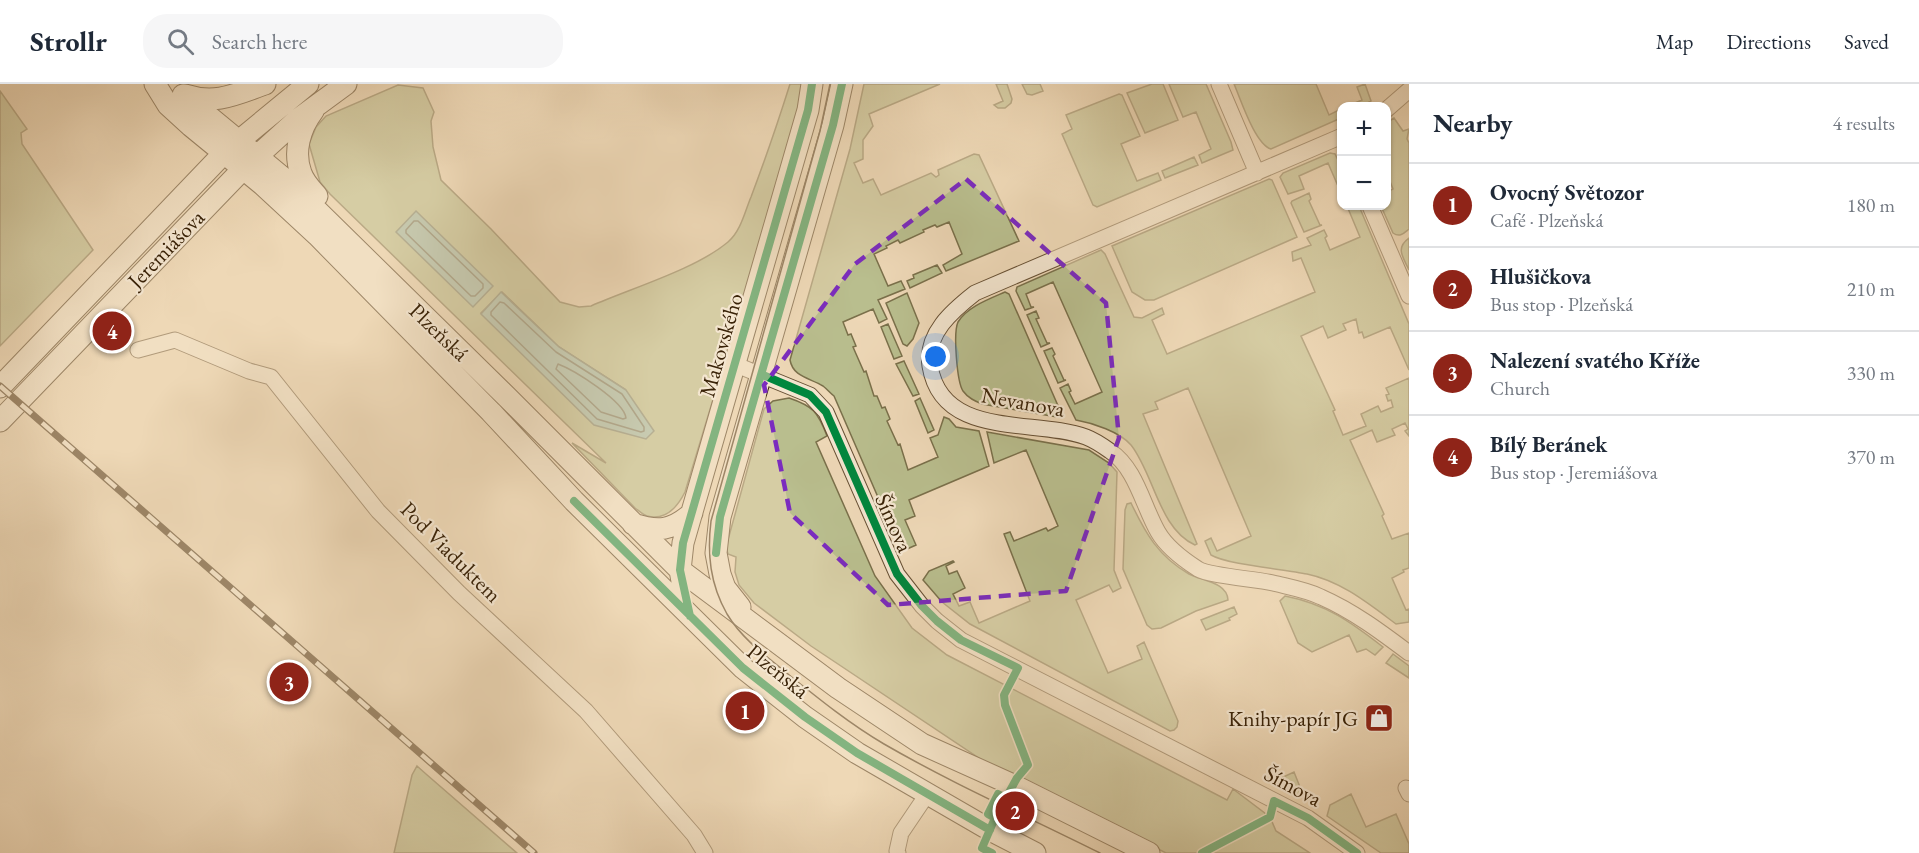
<!DOCTYPE html>
<html lang="en">
<head>
<meta charset="utf-8">
<style>
  :root { --surface:#fff; --page:#f6f6f7; --text:#1f2937; --muted:#747a83; --line:#e0e1e3; --accent:#8f2418 }
  body { margin:0; font-family:"EB Garamond",serif; background:var(--page); color:var(--text) }
  .controls { position:absolute; right:18px; top:18px; display:grid; overflow:hidden; border-radius:12px; box-shadow:0 2px 4px #0004 }
  .controls button { width:54px; height:54px; display:grid; place-items:center; padding:0; border:0; border-bottom:2px solid var(--line); background:var(--surface); color:var(--text); font:30px sans-serif }
  .you { position:absolute; left:936px; top:273px; width:21px; height:21px; margin:-15px; border:4px solid #fff; border-radius:50%; background:#1a73e8; box-shadow:0 0 0 9px #1a73e833 }
  .badge { display:grid; place-items:center; width:39px; height:39px; border-radius:50%; background:var(--accent); color:#fff; font-size:20px; font-weight:700 }
  .pin { position:absolute; translate:-50% -50%; border:3px solid #fff; box-shadow:0 2px 6px #0006 }
  .list { margin:0; padding:0; list-style:none }
  h2 { display:flex; justify-content:space-between; align-items:center; height:78px; margin:0; padding:0 24px; font-size:26px }
  h2 small { font-size:20px; font-weight:400; color:var(--muted) }
  .list li { display:grid; grid-template-columns:39px 1fr auto; gap:18px; align-items:center; box-sizing:border-box; height:84px; padding:0 24px; border-top:2px solid var(--line) }
  .list b { display:block; font-size:22px; white-space:nowrap }
  .list p { margin:0; font-size:20px; white-space:nowrap; color:var(--muted) }
  .list em { font-size:20px; font-style:normal; color:var(--muted) }
  .icon { flex:none; width:33px; height:33px; fill:none; stroke:currentColor; stroke-width:2; stroke-linecap:round; stroke-linejoin:round }
  .map { position:relative; flex:none; width:1409px; height:769px; overflow:hidden }
  header { display:flex; align-items:center; gap:36px; box-sizing:border-box; height:84px; padding:0 30px; background:var(--surface); border-bottom:2px solid var(--line) }
  header strong { font-size:28px }
  nav { display:flex; gap:33px; margin-inline-start:auto; font-size:21px }
  .search { width:420px; height:54px; background:var(--page); display:flex; align-items:center; gap:15px; box-sizing:border-box; padding:0 21px; border-radius:24px; color:var(--muted); font-size:22px }
  main { display:flex }
  aside { flex:1; background:var(--surface) }
  .map>svg:first-child { display:block }
  .green { fill:#b9be8e; stroke:#7a704b; stroke-width:1.5; fill-rule:evenodd }
  .water { fill:#9abaaa; stroke:#747e69; stroke-width:1.5 }
  .lines { fill:none; stroke-linecap:round; stroke-linejoin:round }
  .shore { stroke:#6a6e59; stroke-width:1.5 }
  .street-casing { stroke:#675034; stroke-width:17 }
  .secondary-casing { stroke:#3a2308; stroke-width:23 }
  .street { stroke:#f4e6d0; stroke-width:15 }
  .secondary { stroke:#f4e6d0; stroke-width:21 }
  .tram { stroke:#3a2308; stroke-width:1.5 }
  .rail-casing { stroke:#3a2308; stroke-width:7 }
  .rail { stroke:#f4e6d0; stroke-width:4.5; stroke-dasharray:14; stroke-linecap:butt }
  .cycleway-casing { stroke:#f4e6d0; stroke-width:11 }
  .cycleway { stroke:#00873e; stroke-width:8 }
  .marked { fill:none; stroke:#7b2cbf; stroke-width:4.5; stroke-dasharray:12 8; stroke-linejoin:round }
  .labels { text-anchor:middle; dominant-baseline:central; stroke-width:4.5; stroke-linejoin:round; paint-order:stroke }
  .street-label { font-size:22px; fill:#3a2308; stroke:#f4e6d0 }
  .poi-label { font-size:22px; fill:#3a2308; stroke:#f4e6d0; text-anchor:end }
</style>
</head>
<body>
<header>
<strong>Strollr</strong>
<div class="search"><svg class="icon" aria-label="search" viewBox="0 0 24 24"><circle cx="10" cy="10" r="6"/><path d="M15 15l6 6"/></svg>Search here</div>
<nav><a>Map</a><a>Directions</a><a>Saved</a></nav>
</header>
<main>
<div class="map">
<svg width="1409" height="769" viewBox="0 0 1409 769">
  <rect width="100%" height="100%" fill="#eed8b7"/>
  <filter id="stains"><feTurbulence type="fractalNoise" baseFrequency=".00333" numOctaves="4"/><feColorMatrix values="0 0 0 0 .2 0 0 0 0 .09 0 0 0 0 .02 0 0 0 .5 -.17"/></filter>
  <radialGradient id="worn" r=".72"><stop offset=".6" stop-color="#630" stop-opacity="0"/><stop offset="1" stop-color="#630" stop-opacity=".3"/></radialGradient>
  <!-- green -->
  <path class="green" d="M790,0H804L801,25L685,408C678,422 666,437 647,432C643,431 638,426 635,424L572,359L606,379L330,110L320,98L309,60L316,43L326,32L398,1L423,4L434,28L431,37L433,63L441,96L491,145L560,218L579,223L591,222C632,204 696,185 728,158C741,147 745,127 751,113C765,76 778,38 790,0ZM502,208L559,263L626,306L481,229Z
    M864,0H940L869,30L873,42L863,56V75L854,79L863,99L873,95L881,111L931,89L936,93L939,91L938,86L974,70L979,71L1019,157L946,187L943,181L962,170L949,138L937,143L935,141L923,146L924,148L900,159L898,156L886,162L887,164L874,170L888,202L901,197L905,205L878,216L887,235L879,239L873,225L843,238L848,251L851,250L856,262L853,263L864,288L866,287L874,312H877L882,324L885,323L890,335L887,337L898,361L900,360L908,386L938,373L930,354L938,351L944,333L949,335L956,343L979,347L989,382L909,416L915,432L905,436L916,461L905,466L902,465L894,450L834,312C830,309 827,305 823,302C810,294 793,293 790,276L850,65Z
    M996,0H1007L1012,15L1011,19L1005,24H998L994,21L1003,17Z
    M1022,0H1040L1043,7L1032,11L1027,10Z
    M1152,0H1163L1178,36L1145,49L1127,9Z
    M1169,0H1206L1231,58L1233,66L1202,79L1199,71L1211,65L1196,28L1183,33Z
    M1234,0H1316L1329,31L1341,25V34L1271,65C1255,60 1241,16 1234,0Z
    M1365,0L1371,17L1362,22H1348L1362,16L1357,3Z
    M0,7L27,45L21,49L22,60L93,166L0,262Z
    M1119,10L1122,11L1140,52L1121,60L1137,97L1158,89L1161,96L1097,123L1093,121L1062,50L1072,45L1066,31Z
    M1394,34L1403,47L1409,45L1407,55L1409,59V145C1404,149 1400,154 1393,149L1381,122H1386L1387,108L1393,105L1389,95H1387L1386,39Z
    M1330,69L1335,70L1341,82V109L1328,79L1299,92L1304,105L1288,110L1280,93L1283,89Z
    M1194,73L1198,81L1165,94L1162,87Z
    M1269,95L1272,96L1297,153L1154,216H1145L1132,208L1112,162Z
    M1309,109L1311,115L1309,117L1320,141H1322L1304,148L1291,119L1292,117Z
    M1347,122H1359L1409,240V286L1390,243L1364,254L1362,248L1359,249L1356,235L1343,240L1346,246L1328,254L1323,242L1301,252L1335,326L1333,327L1343,351L1366,342L1361,330L1378,322L1381,328L1393,323L1391,316L1388,317L1386,311L1389,310L1386,304L1409,294V352L1405,347L1408,345L1405,339L1392,345L1395,351L1377,358L1372,346L1350,356L1384,430L1382,432L1392,455L1409,449V484L1403,486L1404,488L1392,494L1406,526L1409,525V538L1396,540C1369,520 1341,497 1307,490C1284,485 1228,481 1211,471L1205,457L1211,454L1217,467L1251,452L1188,304L1155,318L1158,325L1143,330L1197,460L1195,461C1159,445 1154,390 1131,361C1120,348 1093,339 1076,336L1060,304L1068,300L1071,307L1069,308L1075,320L1102,308L1053,198L1026,210L1031,223H1034L1025,226L1016,207L1017,203L1101,166L1105,170L1134,233L1142,234L1162,224L1164,230L1152,236L1167,270L1315,208L1301,174L1293,177L1292,168L1311,161L1307,154L1324,146L1327,152L1325,154L1330,166L1360,153Z
    M1409,154V186C1403,173 1395,164 1409,154Z
    M937,181L942,189L910,204L907,197L914,194L913,191Z
    M1005,208L1009,210L1059,324L1060,330L1057,333L982,320C975,317 968,314 963,307C957,298 953,249 958,238C967,223 989,215 1005,208Z
    M907,209L919,239L913,255L907,262L903,260L886,219Z
    M1036,227L1039,234L1036,235L1047,259H1050L1041,263L1027,231Z
    M888,240L902,272L894,275L881,243Z
    M1052,264L1055,270L1053,272L1064,296H1066L1058,299L1044,267Z
    M904,277L919,310L913,312L896,280Z
    M789,314C813,322 818,328 827,352L816,358L875,492L912,544L947,571L1227,716L1233,705L1270,733L1276,747L1310,769H1166L1039,704L985,678L811,562L754,519L739,501L735,488L736,473L728,470L726,463L764,325L773,317Z
    M920,314L934,346L928,349L915,317Z
    M987,348L1089,366L1109,379L1117,388L1114,486L1121,504L1113,508L1109,501L1076,516L1108,589L1142,575L1137,562L1144,558L1178,637L1177,643L1174,646L1170,647L970,540L942,518L923,496L929,487L953,477L954,478L946,482L949,490L957,487L965,504L953,510L959,522L970,518L979,539L1030,517L1004,450L1010,448L1014,457L1046,444L1048,447L1058,442L1026,366L994,379Z
    M1131,419C1146,450 1158,472 1189,490C1202,497 1227,498 1228,516L1196,527L1161,544L1152,545L1147,541L1123,485L1125,426L1127,420Z
    M1285,512C1326,520 1351,538 1383,563L1375,571L1366,565L1357,568L1349,551L1312,568L1298,559L1280,517Z
    M1234,523L1237,530L1229,534L1230,536L1206,546L1201,536Z
    M1393,570L1409,582V594L1386,579Z
    M417,682L426,690L517,769H394L412,691Z
    M1294,688L1302,708L1298,713L1281,705L1280,697L1281,694Z
    M1351,710L1366,743L1396,730L1409,760V769H1381L1327,732L1330,721Z"/>
  <!-- water -->
  <path class="water" d="M416,127L493,202L473,223L396,148Z
    M501,208L559,263L626,306L654,347L646,355L594,341L481,230Z"/>
  <g class="lines">
    <!-- shore -->
    <path class="shore" d="M414,137H418L483,200V204L475,212H471L406,149V146Z
      M500,218L504,219L556,268L622,310L644,343V347L641,348L597,335L491,231V228Z
      M558,280C574,286 624,317 626,334L623,335L601,328L556,285Z"/>
    <!-- street casing -->
    <g class="street-casing">
      <path id="street" d="M1219,0L1257,89
        M1386,26L1409,6
        M1342,52L975,209C952,227 925,250 930,282C942,356 1035,334 1086,353C1094,356 1103,362 1110,367C1136,384 1143,422 1158,448C1166,462 1184,476 1198,485C1210,492 1256,495 1273,499C1289,503 1307,506 1321,513C1353,527 1381,548 1409,569
        M1370,122L1409,212
        M138,266L175,256L249,287L271,293L378,427L459,509L586,627L694,751L705,769
        M734,280L810,311L826,328L897,490L922,522L937,537L961,556L1308,734L1357,769
        M1406,704L1409,710
        M898,769L897,767L901,749L928,709"/>
    </g>
    <!-- secondary casing -->
    <g class="secondary-casing">
      <path id="secondary" d="M155,0L168,21L191,42L263,101L317,151L491,328L574,417L743,584L805,633L857,669L990,746L1035,769
        M183,11L287,97L506,312L680,486L838,604L922,660L1013,701L1149,769
        M185,11C216,21 236,10 265,0
        M313,27C300,44 293,68 301,89C304,98 311,105 317,112
        M0,303L223,70L308,0
        M0,337L243,85L297,36L346,0
        M633,440C658,448 672,447 692,429
        M682,497L680,486L683,459L808,26L812,0
        M740,523L725,504L720,490L716,469L720,433L833,41L842,0"/>
    </g>
    <!-- street -->
    <use href="#street" class="street"/>
    <!-- secondary -->
    <use href="#secondary" class="secondary"/>
    <!-- tram -->
    <path class="tram" d="M830,0L820,47L711,437C707,470 710,500 727,530C742,555 766,572 788,590C819,615 850,640 884,660C953,700 1028,733 1100,769"/>
    <!-- rail casing -->
    <g class="rail-casing">
      <path id="rail" d="M0,302L534,769"/>
    </g>
    <!-- rail -->
    <use href="#rail" class="rail"/>
    <!-- cycleway casing -->
    <g class="cycleway-casing">
      <path id="cycleway" d="M763,291L810,311L826,328L897,490L922,522L937,537L961,556L1018,584L1004,611L1005,621L1028,681L1017,694L1006,714L998,710L988,730L995,734L982,764L992,769
        M574,417L743,584L805,633L857,669L990,746
        M716,469L720,433L833,41L842,0
        M690,532L680,486L683,459L808,26L812,0
        M1202,769L1270,733L1274,717L1308,734L1357,769"/>
    </g>
    <!-- cycleway -->
    <use href="#cycleway" class="cycleway"/>
  </g>
  <!-- marked area -->
  <path d="M0 0H1409V769H0ZM966,95L1106,219L1119,354L1066,507L888,521L790,429L764,301L855,180Z" fill="#eed8b7" fill-opacity=".55" fill-rule="evenodd"/>
  <path class="marked" d="M966,95L1106,219L1119,354L1066,507L888,521L790,429L764,301L855,180Z"/>
  <!-- icons -->
  <defs>
    <g id="shop-square" transform="scale(1.5)"><rect x="-9" y="-9" width="18" height="18" rx="4" fill="#8f2418" stroke="#f4e6d0"/><path d="M-5-2.5h2.3a2.7 3.5 0 0 1 5.4 0H5L5.5 6h-11ZM-1.5-2.5h3a1.5 2.3 0 0 0-3 0Z" fill="#fff"/></g>
  </defs>
  <g fill-rule="evenodd">
    <use href="#shop-square" x="1379" y="634"/>
  </g>
  <g class="labels">
    <!-- street labels -->
    <g class="street-label">
      <text transform="translate(166 165) rotate(-46)">Jeremiášova</text>
      <text transform="translate(439 248) rotate(44)">Plzeňská</text>
      <text transform="translate(721 261) rotate(-74)">Makovského</text>
      <text transform="translate(1023 318) rotate(10)">Nevanova</text>
      <text transform="translate(894 439) rotate(66)">Šímova</text>
      <text transform="translate(451 468) rotate(45)">Pod Viaduktem</text>
      <text transform="translate(778 587) rotate(39)">Plzeňská</text>
      <text transform="translate(1293 702) rotate(28)">Šímova</text>
    </g>
    <!-- poi labels -->
    <g class="poi-label">
      <text x="1358" y="634">Knihy-papír JG</text>
    </g>
  </g>
  <rect width="100%" height="100%" filter="url(#stains)"/>
  <rect width="100%" height="100%" fill="url(#worn)"/>
</svg>
<div class="controls">
<button>+</button>
<button>−</button>
</div>
<div class="you"></div>
<div class="pin badge" style="left:745px;top:627px">1</div>
<div class="pin badge" style="left:1015px;top:727px">2</div>
<div class="pin badge" style="left:289px;top:598px">3</div>
<div class="pin badge" style="left:112px;top:247px">4</div>
</div>
<aside>
<h2>Nearby<small>4 results</small></h2>
<ul class="list">
<li><span class="badge">1</span><div><b>Ovocný Světozor</b><p>Café · Plzeňská</p></div><em>180 m</em></li>
<li><span class="badge">2</span><div><b>Hlušičkova</b><p>Bus stop · Plzeňská</p></div><em>210 m</em></li>
<li><span class="badge">3</span><div><b>Nalezení svatého Kříže</b><p>Church</p></div><em>330 m</em></li>
<li><span class="badge">4</span><div><b>Bílý Beránek</b><p>Bus stop · Jeremiášova</p></div><em>370 m</em></li>
</ul>
</aside>
</main>
</body>
</html>
